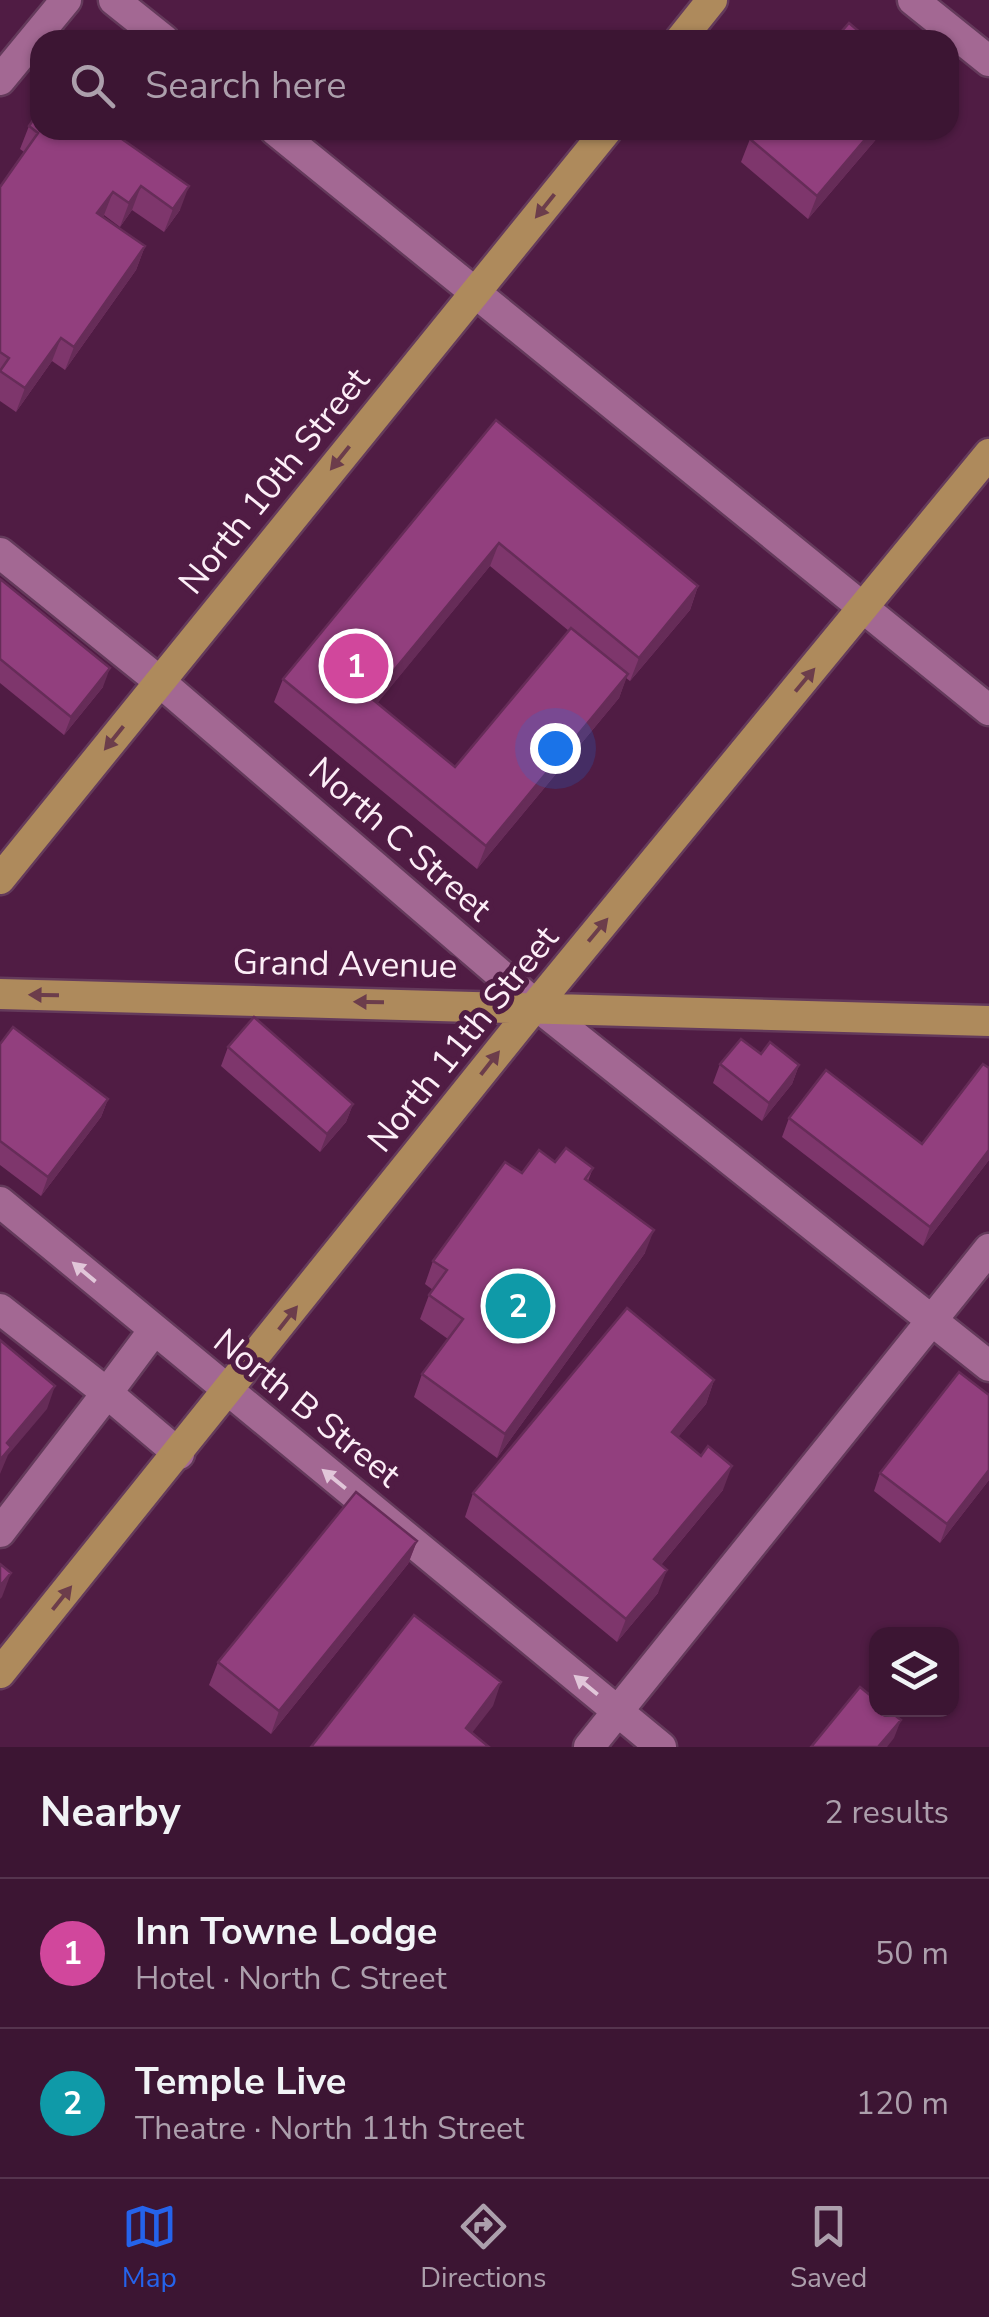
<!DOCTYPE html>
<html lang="en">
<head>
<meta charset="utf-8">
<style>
  :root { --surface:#3c1533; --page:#47223f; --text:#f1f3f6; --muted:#ac9fac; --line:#55344e; --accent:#2563eb }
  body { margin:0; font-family:"Nunito Sans",sans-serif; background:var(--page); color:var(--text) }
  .controls { position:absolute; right:30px; bottom:30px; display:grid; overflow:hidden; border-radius:20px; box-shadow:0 2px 8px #0004 }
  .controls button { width:90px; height:90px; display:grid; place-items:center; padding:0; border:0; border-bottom:2px solid var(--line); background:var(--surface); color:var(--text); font:50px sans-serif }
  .you { position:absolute; left:555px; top:748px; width:35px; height:35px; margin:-25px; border:8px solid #fff; border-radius:50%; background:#1a73e8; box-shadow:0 0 0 15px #1a73e833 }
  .badge { display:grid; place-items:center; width:65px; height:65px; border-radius:50%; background:var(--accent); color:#fff; font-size:32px; font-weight:700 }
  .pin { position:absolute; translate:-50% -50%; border:5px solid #fff; box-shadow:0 2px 10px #0006 }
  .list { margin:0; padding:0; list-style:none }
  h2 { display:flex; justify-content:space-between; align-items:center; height:130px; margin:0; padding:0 40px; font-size:42px }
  h2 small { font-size:32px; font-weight:400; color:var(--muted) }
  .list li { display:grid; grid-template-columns:65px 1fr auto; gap:30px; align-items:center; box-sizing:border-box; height:150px; padding:0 40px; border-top:2px solid var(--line) }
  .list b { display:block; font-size:38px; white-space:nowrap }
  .list p { margin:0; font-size:32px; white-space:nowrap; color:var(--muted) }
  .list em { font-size:32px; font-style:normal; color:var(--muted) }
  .icon { flex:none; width:55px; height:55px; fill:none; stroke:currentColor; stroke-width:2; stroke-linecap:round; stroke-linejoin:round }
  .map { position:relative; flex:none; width:989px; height:1747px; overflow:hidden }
  .search { position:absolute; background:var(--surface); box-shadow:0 2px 8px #0004; left:30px; right:30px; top:30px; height:110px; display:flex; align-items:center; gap:25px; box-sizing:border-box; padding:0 35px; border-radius:30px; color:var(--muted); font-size:38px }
  .sheet { height:430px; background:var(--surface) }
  nav { display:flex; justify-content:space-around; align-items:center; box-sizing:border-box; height:140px; border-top:2px solid var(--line); background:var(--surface); font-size:28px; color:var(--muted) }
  nav a { display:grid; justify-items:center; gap:5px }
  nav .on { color:var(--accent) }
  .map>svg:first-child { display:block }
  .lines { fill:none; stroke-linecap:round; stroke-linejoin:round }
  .minor-casing { stroke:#643a5b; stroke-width:35 }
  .major-casing { stroke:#643a5b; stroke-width:35 }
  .minor { stroke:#a36893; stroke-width:30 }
  .major { stroke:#ae8a5c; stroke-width:30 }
  .wall { fill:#7e366c; fill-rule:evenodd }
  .shaded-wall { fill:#662c58 }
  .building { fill:#923f7e; stroke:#662c58; stroke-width:2.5 }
  .oneway { fill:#6c3d4b }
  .oneway2 { fill:#e1c6d9 }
  .labels { text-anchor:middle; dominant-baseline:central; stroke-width:10; stroke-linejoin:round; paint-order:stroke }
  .street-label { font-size:35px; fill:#fceef7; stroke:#501c44 }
</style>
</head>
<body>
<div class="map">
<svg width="989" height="1747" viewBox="0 0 989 1747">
  <rect width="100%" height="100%" fill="#501c44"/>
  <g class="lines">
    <!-- minor casing -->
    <g class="minor-casing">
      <path id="minor" d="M114,0L164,40
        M913,0L989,61
        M0,80L66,0
        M275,130L989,710
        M0,553L159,681L536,1005L989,1366
        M0,1202L661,1747
        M0,1309L107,1393L154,1330
        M0,1532L107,1393L179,1454
        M589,1747L989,1249"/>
    </g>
    <!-- major casing -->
    <g class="major-casing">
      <path id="major" d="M680,40L712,0
        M0,879L607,130
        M0,994L989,1021
        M0,1673L536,1005L989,454"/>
    </g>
    <!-- minor -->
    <use href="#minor" class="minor"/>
    <!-- major -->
    <use href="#major" class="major"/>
  </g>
  <!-- wall -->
  <path class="wall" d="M29,126L109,130L180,210L164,232L132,210L120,227L104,215L103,217L145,246L136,270L65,370L52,361L16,412L0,401V187L24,152L20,149Z
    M757,130H884L808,219L741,162L750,139Z
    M496,420L698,586L690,610L630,681L626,678L619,698L477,869L274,702L283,679ZM490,566L569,631L455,767L377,703Z
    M0,579L103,687L64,735L0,683Z
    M0,1044L108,1099L101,1117L41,1196L0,1165Z
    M228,1047L353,1104L346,1122L320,1152L221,1066Z
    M761,1054L799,1065L792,1084L762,1121L713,1083L720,1064Z
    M989,1068V1160L923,1246L782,1137L789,1118L922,1144Z
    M555,1162L593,1168L588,1181L645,1253L497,1458L414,1397L422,1374L448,1339L420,1319L429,1295L433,1290L425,1284L433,1261L522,1173Z
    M714,1380L706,1404L678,1437L723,1490L661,1565L658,1593L617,1642L465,1517L473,1493Z
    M989,1395V1480L940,1543L874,1491L880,1473Z
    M417,1541L408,1564L271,1734L209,1685L218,1662Z"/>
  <!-- shaded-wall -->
  <path class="shaded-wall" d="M873,130H884L808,219L817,196Z
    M141,186L132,210L120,227L129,203Z
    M189,186L180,210L164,232L173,209Z
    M113,192L104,215L89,237L97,213Z
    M145,246L136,270L65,370L74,347Z
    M61,338L52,361L16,412L25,388Z
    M499,543L490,566L362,722L371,698Z
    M698,586L690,610L630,681L639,658Z
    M110,668L103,687L64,735L71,717Z
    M628,674L619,698L477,869L486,846Z
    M799,1065L792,1084L762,1121L769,1103Z
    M108,1099L101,1117L41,1196L48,1177Z
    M353,1104L346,1122L320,1152L327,1134Z
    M989,1150V1160L923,1246L930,1227Z
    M654,1230L645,1253L497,1458L505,1434Z
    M714,1380L706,1404L663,1455L672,1432Z
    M55,1386L47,1409L8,1455L0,1474V1460L7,1443Z
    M732,1466L723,1490L646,1583L654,1559Z
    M989,1470V1480L940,1543L947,1524Z
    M417,1541L408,1564L271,1734L279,1711Z
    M667,1570L658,1593L617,1642L626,1619Z
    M11,1573L2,1597L0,1599V1586Z
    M501,1682L493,1706L461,1747L466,1728Z
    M901,1720L894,1738L887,1747H878Z"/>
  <!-- building -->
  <path class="building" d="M849,23L869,40H834Z
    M40,110V130H109L189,186L173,209L141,186L129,203L113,192L97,213L145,246L74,347L61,338L25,388L0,371L9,358L0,352V187L38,133L29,126Z
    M757,130H873L817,196L750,139Z
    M496,420L698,586L639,658L499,543L371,698L455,767L571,628L628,674L486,846L283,679Z
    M0,579L110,668L71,717L0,659Z
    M254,1017L353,1104L327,1134L228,1047Z
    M13,1027L108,1099L48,1177L0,1141V1044Z
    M741,1039L761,1054L770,1042L799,1065L769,1103L720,1064Z
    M983,1064L989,1068V1150L930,1227L789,1118L826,1070L922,1144Z
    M566,1148L593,1168L585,1179L654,1230L505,1434L422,1374L463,1319L429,1295L447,1270L433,1261L505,1162L522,1173L539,1150L555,1162Z
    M627,1308L714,1380L672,1432L701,1456L708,1446L732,1466L654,1559L667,1570L626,1619L473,1493Z
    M0,1340L55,1386L7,1443L11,1447L0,1460Z
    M959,1372L989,1395V1470L947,1524L880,1473Z
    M356,1492L417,1541L279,1711L218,1662Z
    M0,1564L11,1573L0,1586Z
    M414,1615L501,1682L466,1728L489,1747H311Z
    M860,1687L876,1700V1710H888L901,1720L878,1747H811Z"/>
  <!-- one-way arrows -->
  <defs><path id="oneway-solid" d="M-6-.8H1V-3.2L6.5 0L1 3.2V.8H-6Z" transform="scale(2.5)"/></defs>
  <g class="oneway">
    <use href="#oneway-solid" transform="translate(545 206) rotate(129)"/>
    <use href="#oneway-solid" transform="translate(340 458) rotate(129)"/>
    <use href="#oneway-solid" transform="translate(805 680) rotate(-50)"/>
    <use href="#oneway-solid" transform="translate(114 738) rotate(129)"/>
    <use href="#oneway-solid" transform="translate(598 930) rotate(-50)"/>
    <use href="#oneway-solid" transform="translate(44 995) rotate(-179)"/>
    <use href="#oneway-solid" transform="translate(369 1002) rotate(-179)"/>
    <use href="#oneway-solid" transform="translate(490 1063) rotate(-52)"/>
    <use href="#oneway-solid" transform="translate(288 1318) rotate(-52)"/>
    <use href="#oneway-solid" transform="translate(62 1598) rotate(-51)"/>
  </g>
  <g class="oneway2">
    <use href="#oneway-solid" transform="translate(84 1272) rotate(-140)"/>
    <use href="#oneway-solid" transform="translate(334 1479) rotate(-141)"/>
    <use href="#oneway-solid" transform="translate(586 1685) rotate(-141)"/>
  </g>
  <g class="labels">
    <!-- street labels -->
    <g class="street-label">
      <text transform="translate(274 481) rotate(-51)">North 10th Street</text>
      <text transform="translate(400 839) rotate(41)">North C Street</text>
      <text transform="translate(345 964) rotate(1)">Grand Avenue</text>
      <text transform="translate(463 1039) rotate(-51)">North 11th Street</text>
      <text transform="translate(307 1408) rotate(39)">North B Street</text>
    </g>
  </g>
</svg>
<div class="controls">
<button><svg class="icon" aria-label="layers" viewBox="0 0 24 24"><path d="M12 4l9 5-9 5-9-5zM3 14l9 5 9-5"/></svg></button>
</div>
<div class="you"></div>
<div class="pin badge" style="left:356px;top:666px;background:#d1479c">1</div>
<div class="pin badge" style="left:518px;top:1306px;background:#0f9aa8">2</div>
<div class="search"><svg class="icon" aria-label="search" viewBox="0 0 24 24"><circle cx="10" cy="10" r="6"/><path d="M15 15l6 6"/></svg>Search here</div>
</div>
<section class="sheet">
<h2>Nearby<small>2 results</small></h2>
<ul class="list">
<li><span class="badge" style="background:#d1479c">1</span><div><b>Inn Towne Lodge</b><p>Hotel · North C Street</p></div><em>50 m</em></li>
<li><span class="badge" style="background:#0f9aa8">2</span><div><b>Temple Live</b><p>Theatre · North 11th Street</p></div><em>120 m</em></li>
</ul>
</section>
<nav>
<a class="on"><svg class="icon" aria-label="map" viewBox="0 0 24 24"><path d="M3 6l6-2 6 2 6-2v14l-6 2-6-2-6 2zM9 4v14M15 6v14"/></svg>Map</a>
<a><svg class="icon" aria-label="directions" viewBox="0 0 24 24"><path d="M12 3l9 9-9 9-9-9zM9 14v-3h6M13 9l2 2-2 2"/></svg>Directions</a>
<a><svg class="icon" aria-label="saved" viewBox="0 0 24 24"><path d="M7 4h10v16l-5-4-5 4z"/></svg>Saved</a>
</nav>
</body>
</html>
